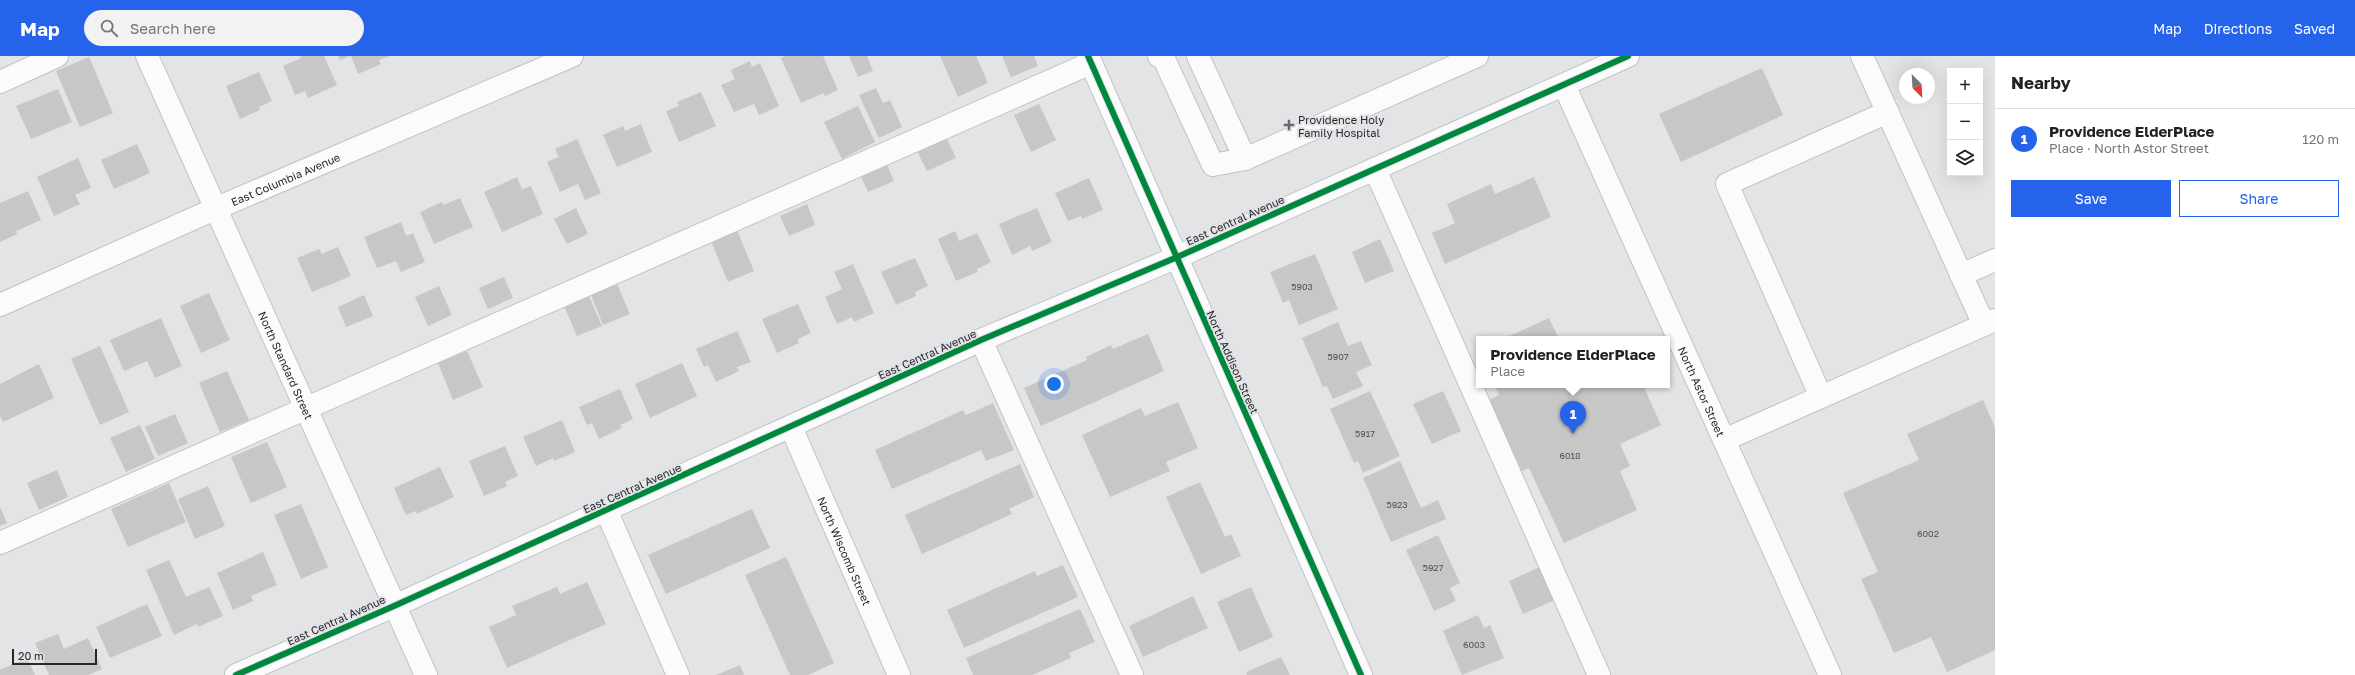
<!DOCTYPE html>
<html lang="en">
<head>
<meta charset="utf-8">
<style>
  :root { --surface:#fff; --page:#f2f2f2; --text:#222; --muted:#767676; --line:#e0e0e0; --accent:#2563eb }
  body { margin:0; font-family:"Golos Text",sans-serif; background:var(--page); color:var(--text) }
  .controls { position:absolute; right:12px; top:12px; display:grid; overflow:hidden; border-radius:0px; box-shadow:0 4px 16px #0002 }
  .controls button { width:36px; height:36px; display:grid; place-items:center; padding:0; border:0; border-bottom:1px solid var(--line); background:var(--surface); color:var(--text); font:20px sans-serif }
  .compass { position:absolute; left:1899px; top:12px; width:36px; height:36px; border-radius:50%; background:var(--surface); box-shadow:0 4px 16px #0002; rotate:156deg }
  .scale { position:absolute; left:12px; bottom:10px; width:85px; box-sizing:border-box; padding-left:4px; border:2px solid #28282a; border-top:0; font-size:11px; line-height:14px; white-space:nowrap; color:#28282a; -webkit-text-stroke:3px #e2e3e7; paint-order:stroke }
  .you { position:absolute; left:1054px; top:328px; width:14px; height:14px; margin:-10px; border:3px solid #fff; border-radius:50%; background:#1a73e8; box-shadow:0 0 0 6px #1a73e833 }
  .badge { display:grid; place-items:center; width:26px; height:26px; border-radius:50%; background:var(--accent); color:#fff; font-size:13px; font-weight:700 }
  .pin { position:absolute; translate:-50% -33px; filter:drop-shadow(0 1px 2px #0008) }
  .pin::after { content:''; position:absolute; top:21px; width:14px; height:12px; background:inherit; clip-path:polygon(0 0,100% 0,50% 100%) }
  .popup { position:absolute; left:1476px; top:280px; width:194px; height:52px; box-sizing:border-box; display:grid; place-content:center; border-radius:0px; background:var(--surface); filter:drop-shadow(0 1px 3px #0005); font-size:13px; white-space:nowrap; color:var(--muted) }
  .popup b { font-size:15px; color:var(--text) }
  .popup::after { content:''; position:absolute; left:50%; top:100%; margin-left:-8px; border:8px solid transparent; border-top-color:var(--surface) }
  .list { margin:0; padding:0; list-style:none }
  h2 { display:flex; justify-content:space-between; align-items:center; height:52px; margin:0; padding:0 16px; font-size:17px }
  h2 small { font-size:13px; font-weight:400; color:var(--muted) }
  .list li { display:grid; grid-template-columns:26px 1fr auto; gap:12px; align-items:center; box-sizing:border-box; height:60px; padding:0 16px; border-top:1px solid var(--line) }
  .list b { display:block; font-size:15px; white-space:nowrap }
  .list p { margin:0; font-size:13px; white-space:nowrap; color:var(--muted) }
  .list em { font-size:13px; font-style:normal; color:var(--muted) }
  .actions { display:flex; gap:8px; padding:12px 16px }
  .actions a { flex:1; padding:9px 0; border:1px solid var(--accent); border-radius:0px; text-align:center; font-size:14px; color:var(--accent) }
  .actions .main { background:var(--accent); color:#fff }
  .icon { flex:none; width:22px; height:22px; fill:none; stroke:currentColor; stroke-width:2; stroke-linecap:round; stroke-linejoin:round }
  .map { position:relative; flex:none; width:1995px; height:619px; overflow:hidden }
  header { display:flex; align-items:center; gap:24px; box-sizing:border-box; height:56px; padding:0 20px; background:var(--accent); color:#fff }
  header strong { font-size:19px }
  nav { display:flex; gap:22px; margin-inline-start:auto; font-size:14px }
  .search { width:280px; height:36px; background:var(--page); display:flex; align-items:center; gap:10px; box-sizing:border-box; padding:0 14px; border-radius:22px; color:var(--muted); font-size:15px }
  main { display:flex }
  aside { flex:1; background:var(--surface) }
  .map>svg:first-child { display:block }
  .building { fill:#c7c7c7 }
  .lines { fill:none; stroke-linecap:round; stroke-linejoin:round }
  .minor-casing { stroke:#c1c2c3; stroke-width:24 }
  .minor { stroke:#fbfbfb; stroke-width:22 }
  .cycleway-casing { stroke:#e2e3e7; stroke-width:8 }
  .cycleway { stroke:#00873e; stroke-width:6 }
  .poi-dot { fill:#696a6c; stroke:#e2e3e7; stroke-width:1.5 }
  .labels { text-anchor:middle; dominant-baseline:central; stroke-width:4; stroke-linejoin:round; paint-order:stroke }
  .number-label { font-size:9px; fill:#505051 }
  .poi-label { font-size:11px; fill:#28282a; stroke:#e2e3e7; text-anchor:start }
  .street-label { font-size:11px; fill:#28282a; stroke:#e2e3e7 }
</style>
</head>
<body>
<header>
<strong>Map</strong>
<div class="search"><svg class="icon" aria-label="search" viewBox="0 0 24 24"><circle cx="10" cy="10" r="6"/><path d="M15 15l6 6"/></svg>Search here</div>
<nav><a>Map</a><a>Directions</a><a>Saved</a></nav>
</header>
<main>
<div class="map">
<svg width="1995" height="619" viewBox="0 0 1995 619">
  <rect width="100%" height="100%" fill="#e3e4e6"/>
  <!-- building -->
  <path class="building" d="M300,0H324L337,29L308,42L305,35L295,39L283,10L301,2Z
    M338,0H350L340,4Z
    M351,0H390L379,4L381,8L358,18Z
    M785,0H823L838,34L825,40L824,37L801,47L781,2Z
    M849,0H867L873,15L858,21Z
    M940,0H976L988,27L958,41Z
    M1002,0H1034L1038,10L1011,21Z
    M89,1L113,57L80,71L56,15Z
    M750,5L752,11L760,7L779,50L759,59L754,48L734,56L721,29L735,23L731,14Z
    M1762,12L1783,59L1681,106L1659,58Z
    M259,16L272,45L259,51L260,54L240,63L226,30Z
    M876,32L883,47L890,44L902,71L879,82L859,39Z
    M58,33L72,66L31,83L16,50Z
    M701,36L716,70L679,86L666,55L679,50L677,46Z
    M1039,48L1056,84L1031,96L1014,59Z
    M858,50L875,86L842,103L824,66Z
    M641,68L652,96L617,111L603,79L623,70L625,75Z
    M946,81L956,102L927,115L917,95Z
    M577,83L601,137L585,144L578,128L560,136L547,106L559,101L555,93Z
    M137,88L150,117L114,133L101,104Z
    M78,102L91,132L75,139L80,148L54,160L37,121Z
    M887,109L894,125L868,136L861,121Z
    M517,121L522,133L531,130L543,158L502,176L484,136Z
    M1534,121L1551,161L1445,208L1432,177L1455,167L1447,148L1491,128L1495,138Z
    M1089,122L1103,154L1082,163L1081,160L1068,165L1055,137Z
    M28,135L41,164L16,175L17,178L0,186V147Z
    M460,142L473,171L434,188L420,156L442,146L443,149Z
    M807,148L815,169L789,180L780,160Z
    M576,152L588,178L567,188L554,163Z
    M1037,152L1052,186L1032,195L1030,190L1012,199L999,168Z
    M401,166L406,180L413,177L425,206L401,216L396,205L377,212L364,181Z
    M737,174L754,215L728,226L711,185Z
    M955,175L959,185L977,177L991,206L977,213L978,216L956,225L938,183Z
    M1380,183L1394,215L1365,227L1352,196Z
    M338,191L351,220L312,236L297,202L319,193L322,198Z
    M1315,198L1338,253L1299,269L1289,244L1283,247L1270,216Z
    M915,202L928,230L915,236L916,240L896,249L881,216Z
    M853,208L874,257L854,266L852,261L837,268L825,241L842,233L834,216Z
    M504,221L513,242L488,253L479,232Z
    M617,228L630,258L603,269L591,239Z
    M439,230L452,259L428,270L415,241Z
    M209,237L230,284L201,297L180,250Z
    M364,239L373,260L346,271L338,251Z
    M589,240L602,270L577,280L564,250Z
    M798,248L811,277L798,283L799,287L777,297L762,263Z
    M161,262L182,310L155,322L147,305L124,315L110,284Z
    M1549,262L1559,283H1503Z
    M1338,266L1348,290L1361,285L1372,309L1356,316L1363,330L1333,343L1327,330L1323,331L1302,282Z
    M737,275L751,306L737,311L739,315L716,326L708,309L704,311L696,293Z
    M1148,278L1164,315L1041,370L1024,332L1087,304L1086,301L1111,289L1113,293Z
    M100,290L129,356L100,369L71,303Z
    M467,295L483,331L453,344L438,307Z
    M682,307L697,340L650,362L635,328Z
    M39,308L54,342L3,366L0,360V328Z
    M227,315L249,364L220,376L199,327Z
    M1494,329H1593L1594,333L1602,329H1643L1661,369L1620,388L1630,410L1620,415L1637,454L1564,487L1529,412L1522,415L1489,344L1499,339Z
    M620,333L633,363L620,369L622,372L599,383L592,367L587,369L579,351Z
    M1370,335L1400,400L1363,417L1358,405L1354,407L1330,353Z
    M1443,335L1461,375L1432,388L1413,348Z
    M1983,344L1995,371V594L1947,616L1931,581L1894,597L1861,523L1878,516L1843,437L1919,404L1907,378Z
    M1178,346L1198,392L1166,406L1170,415L1110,441L1082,379L1141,352L1145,360Z
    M993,347L1014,394L986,405L981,394L892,433L875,394L963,354L966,359Z
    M175,358L188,387L158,400L145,371Z
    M562,364L575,396L554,405L553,402L536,410L523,381Z
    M140,369L155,403L126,416L110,382Z
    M267,386L287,431L251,447L231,401Z
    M505,390L518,420L505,426L507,430L484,440L469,405Z
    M1400,405L1421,452L1438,444L1446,463L1391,486L1363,422Z
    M1020,408L1034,441L1009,453L1012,458L922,498L905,459Z
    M440,411L454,441L417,458L416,455L406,459L394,432Z
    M57,414L68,441L39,454L27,427Z
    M1200,426L1225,481L1231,478L1241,500L1201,518L1166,441Z
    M169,427L186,466L128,491L111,453Z
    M208,430L225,470L195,483L178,443Z
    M301,448L328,511L301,523L274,459Z
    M0,451L7,467L0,470Z
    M752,453L770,492L666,538L648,499Z
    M1438,479L1460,527L1450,532L1456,545L1434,555L1406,494Z
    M263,496L277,529L251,540L253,545L233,554L217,517Z
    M786,501L834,607L808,619H790L745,519Z
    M169,504L186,541L209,531L223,560L198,571L197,568L174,579L146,514Z
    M1063,509L1078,541L964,592L947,554L1035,515L1037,520Z
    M1540,511L1555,544L1523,558L1509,525Z
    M587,526L606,568L507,612L489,571L516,559L512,550L557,531L560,538Z
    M1251,531L1273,581L1239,596L1217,546Z
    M1193,540L1208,572L1143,601L1129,570Z
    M147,548L162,580L110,602L96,571Z
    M1080,553L1095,586L1069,597L1071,602L1032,619H973L966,602Z
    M1478,559L1484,572L1490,569L1504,602L1462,619L1443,575Z
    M58,578L64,593L88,582L102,613L88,619H49L35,587Z
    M1281,601L1290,619H1247L1246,616Z
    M27,602L35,619H0V614Z
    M740,609L744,619H716Z"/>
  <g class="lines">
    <!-- minor casing -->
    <g class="minor-casing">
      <g id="minor">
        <path id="s1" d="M147,0L426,619"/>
        <path d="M1088,0L1361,619"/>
        <path d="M1159,0L1164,3L1213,109L1245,103"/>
        <path d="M1198,0L1245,103L1477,0"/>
        <path d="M1862,0L1984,269"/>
        <path d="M0,26L57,0"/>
        <path id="s2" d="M1564,29L1830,619"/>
        <path d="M1375,113L1599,619"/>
        <path d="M1961,219L1995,204"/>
        <path id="s3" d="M0,249L217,152L572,0"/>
        <path d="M981,284L1132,619"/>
        <path d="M1821,341L1727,128L1888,56"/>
        <path id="s4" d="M791,371L899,619"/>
        <path d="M1724,384L1995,264"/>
        <path d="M606,454L678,619"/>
        <path d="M0,487L1091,7"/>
        <path d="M236,619L394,550L981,284L1175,202L1628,0"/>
      </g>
    </g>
    <!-- minor -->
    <use href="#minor" class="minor"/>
    <!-- cycleway casing -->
    <g class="cycleway-casing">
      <path id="cycleway" d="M1088,0L1361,619
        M236,619L394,550L981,284L1175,202L1628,0"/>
    </g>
    <!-- cycleway -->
    <use href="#cycleway" class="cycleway"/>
  </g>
  <!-- markers -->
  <path class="poi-dot" d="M1287 63h4v4h4v4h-4v4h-4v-4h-4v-4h4z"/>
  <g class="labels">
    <!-- number labels -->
    <g class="number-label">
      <text x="1302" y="230">5903</text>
      <text x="1338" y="300">5907</text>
      <text x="1365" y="377">5917</text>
      <text x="1570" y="399">6018</text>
      <text x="1397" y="448">5923</text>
      <text x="1928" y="477">6002</text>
      <text x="1433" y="511">5927</text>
      <text x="1474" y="588">6003</text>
    </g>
    <!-- poi labels -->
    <g class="poi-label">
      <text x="1298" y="63">Providence Holy<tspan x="1298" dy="13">Family Hospital</tspan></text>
    </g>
    <!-- street labels -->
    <g class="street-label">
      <text stroke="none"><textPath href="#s3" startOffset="312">East Columbia Avenue</textPath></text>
      <text transform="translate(1235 164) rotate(-24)">East Central Avenue</text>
      <text transform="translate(927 298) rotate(-24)">East Central Avenue</text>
      <text transform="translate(1233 306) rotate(66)">North Addison Street</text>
      <text stroke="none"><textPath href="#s1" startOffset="339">North Standard Street</textPath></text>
      <text stroke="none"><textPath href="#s2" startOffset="336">North Astor Street</textPath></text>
      <text transform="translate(632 432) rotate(-24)">East Central Avenue</text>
      <text stroke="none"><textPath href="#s4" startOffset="135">North Wiscomb Street</textPath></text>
      <text transform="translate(336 564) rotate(-24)">East Central Avenue</text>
    </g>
  </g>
</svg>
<div class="controls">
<button>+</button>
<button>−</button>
<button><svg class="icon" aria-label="layers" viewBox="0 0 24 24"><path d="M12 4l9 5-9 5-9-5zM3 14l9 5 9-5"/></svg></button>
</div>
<svg class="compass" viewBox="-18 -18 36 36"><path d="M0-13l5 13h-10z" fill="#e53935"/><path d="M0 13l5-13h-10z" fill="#767676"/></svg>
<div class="scale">20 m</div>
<div class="you"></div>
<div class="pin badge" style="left:1573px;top:378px">1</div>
<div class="popup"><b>Providence ElderPlace</b>Place</div>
</div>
<aside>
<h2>Nearby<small></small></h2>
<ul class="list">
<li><span class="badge">1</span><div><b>Providence ElderPlace</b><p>Place · North Astor Street</p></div><em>120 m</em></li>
</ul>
<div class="actions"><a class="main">Save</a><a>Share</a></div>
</aside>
</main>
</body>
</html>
